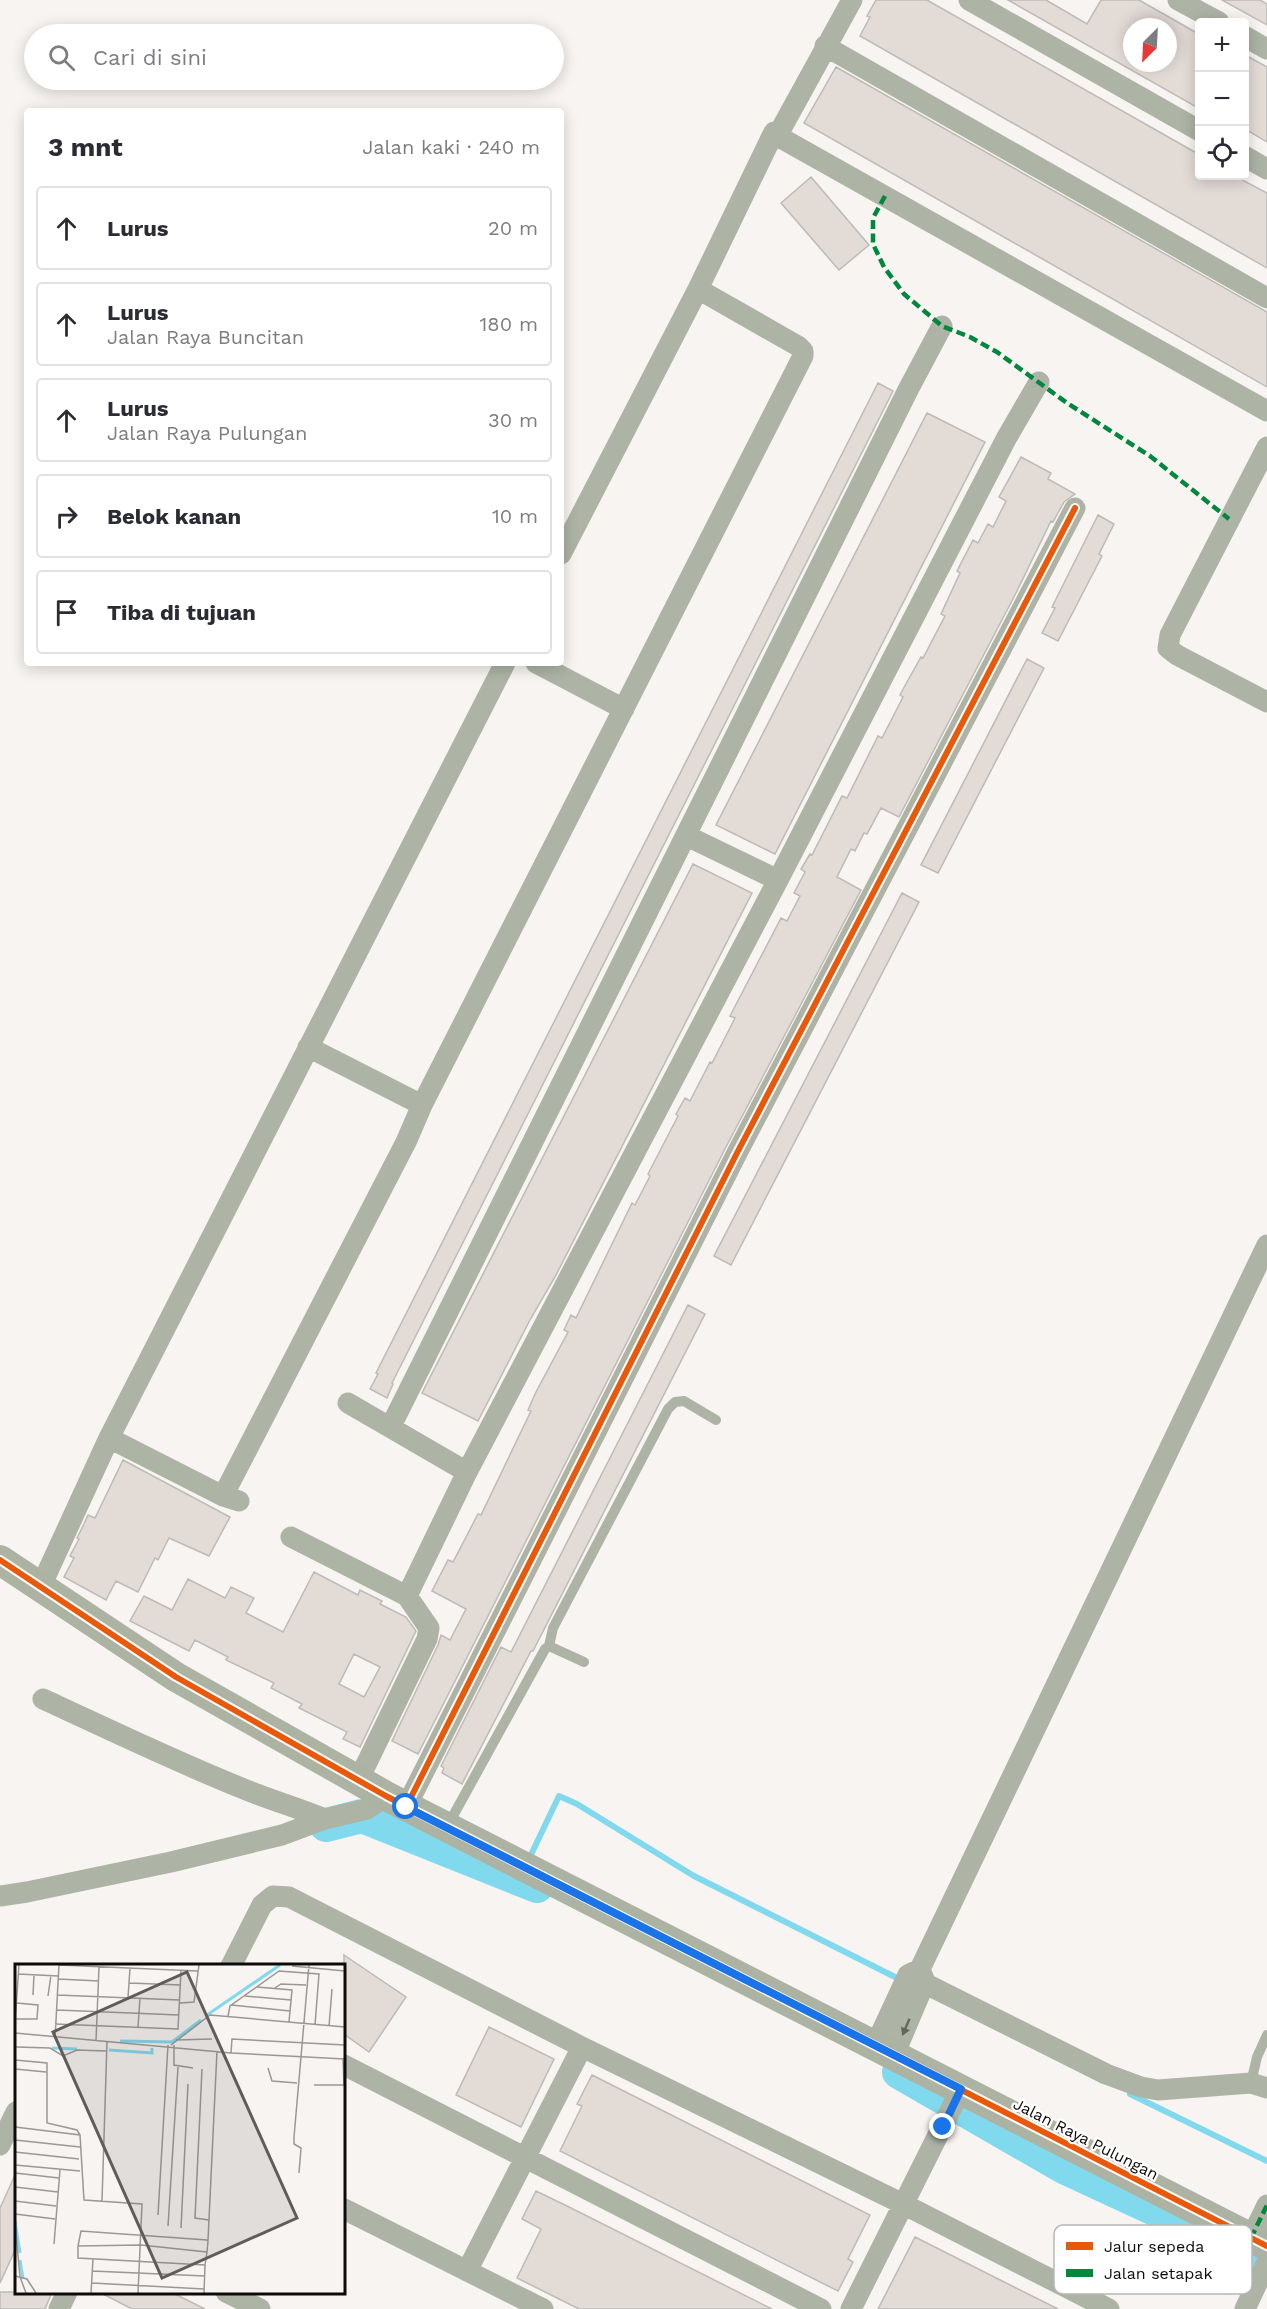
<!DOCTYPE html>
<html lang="id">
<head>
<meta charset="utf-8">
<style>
  :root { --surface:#fff; --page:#f2f2f3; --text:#2b2b33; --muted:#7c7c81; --line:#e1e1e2 }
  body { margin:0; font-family:"Work Sans",sans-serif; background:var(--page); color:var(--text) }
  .controls { position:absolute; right:18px; top:18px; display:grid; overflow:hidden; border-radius:6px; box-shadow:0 3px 15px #0003 }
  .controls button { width:54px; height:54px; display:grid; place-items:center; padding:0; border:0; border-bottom:2px solid var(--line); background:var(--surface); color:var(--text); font:30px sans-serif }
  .compass { position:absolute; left:1123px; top:18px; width:54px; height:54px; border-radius:50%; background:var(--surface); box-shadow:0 3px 15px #0003; rotate:204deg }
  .stop { position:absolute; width:18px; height:18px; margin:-14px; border:4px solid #1a73e8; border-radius:50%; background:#fff }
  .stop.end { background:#1a73e8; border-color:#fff; box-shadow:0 2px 6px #0008 }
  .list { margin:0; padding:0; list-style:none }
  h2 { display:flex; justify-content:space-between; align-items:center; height:78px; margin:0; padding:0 24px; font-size:26px }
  h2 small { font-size:20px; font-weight:400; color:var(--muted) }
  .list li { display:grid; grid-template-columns:39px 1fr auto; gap:18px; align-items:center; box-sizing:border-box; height:84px; margin:0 12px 12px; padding:0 12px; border:2px solid var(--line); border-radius:6px }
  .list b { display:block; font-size:22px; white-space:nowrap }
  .list p { margin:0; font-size:20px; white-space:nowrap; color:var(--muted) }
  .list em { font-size:20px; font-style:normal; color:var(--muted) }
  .icon { flex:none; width:33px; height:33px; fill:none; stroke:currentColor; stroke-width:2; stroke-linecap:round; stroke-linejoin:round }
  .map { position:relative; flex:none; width:1267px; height:2309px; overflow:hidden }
  .search { position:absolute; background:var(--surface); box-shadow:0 3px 15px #0003; left:24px; top:24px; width:540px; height:66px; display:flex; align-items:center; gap:15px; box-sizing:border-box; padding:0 21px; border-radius:33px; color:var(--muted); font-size:22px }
  .panel { position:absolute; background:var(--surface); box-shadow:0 3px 15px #0003; left:24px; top:108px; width:540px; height:558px; border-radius:6px }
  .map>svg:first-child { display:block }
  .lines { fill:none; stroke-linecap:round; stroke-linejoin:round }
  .stream { stroke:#80d9ec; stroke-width:6 }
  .river { stroke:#80d9ec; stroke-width:34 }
  .building { fill:#e3dbd6; stroke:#bdbab8; stroke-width:1.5; fill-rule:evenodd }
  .lane { stroke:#adb3a5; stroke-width:10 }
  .street { stroke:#adb3a5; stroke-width:21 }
  .secondary { stroke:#acb3a2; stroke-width:30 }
  .quiet { stroke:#00873e; stroke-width:4.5; stroke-dasharray:9 4.5; stroke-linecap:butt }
  .cycleway-casing { stroke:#fff; stroke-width:10 }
  .cycleway { stroke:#e8590c; stroke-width:6 }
  .oneway { fill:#65675f }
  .route { stroke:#1a73e8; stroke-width:8 }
  .labels { text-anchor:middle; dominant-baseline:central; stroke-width:4.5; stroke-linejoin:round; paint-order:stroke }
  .street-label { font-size:16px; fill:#0d0b09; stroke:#fff }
  .inset-river { fill:none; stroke:#80d9ec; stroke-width:3 }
  .inset-road { fill:none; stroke:#9a9794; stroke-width:1.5 }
  .view { fill:#5f5d5a; fill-opacity:0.15; stroke:#5f5d5a; stroke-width:3 }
  .inset-edge { fill:none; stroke:#0d0b09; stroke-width:3 }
  .key { fill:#fff; stroke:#b6b6b5; stroke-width:1.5 }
  .key-label { font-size:16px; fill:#0d0b09 }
</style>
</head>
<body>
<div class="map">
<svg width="1267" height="2309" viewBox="0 0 1267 2309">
  <rect width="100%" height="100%" fill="#f8f4f1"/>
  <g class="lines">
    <!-- stream -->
    <path class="stream" d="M528,1861L559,1796L577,1804L694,1876L901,1980
      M1130,2094L1267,2161"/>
    <!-- river -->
    <path class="river" d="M326,1825L362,1816L537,1886
      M899,2072L1064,2167L1267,2261"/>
  </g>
  <!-- building -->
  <path class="building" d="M876,0H927L1200,155V176H1235L1267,193V268L860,36L870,17L867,16Z
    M1008,0H1046L1087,24L1101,0H1139L1183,25L1200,35V109ZM1132,27H1168V39L1174,42L1168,53V63H1132V49L1129,48L1132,42Z
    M1222,0H1260L1267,4V25Z
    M1249,57L1267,67V142L1245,129V65Z
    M836,67L1267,312V387L804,123Z
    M811,177L869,245L839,270L781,203Z
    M878,383L893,391L392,1383L393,1384L387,1398L370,1389L378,1374L376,1373Z
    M927,413L985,442L775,854L716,825Z
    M1021,457L1051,473L1048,479L1075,494L1064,502L1053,522L1051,521L1015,595L899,817L881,808L867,834L864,833L855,851L851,849L837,877L861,890L726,1147L418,1754L392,1741L438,1645L441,1635L450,1640L466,1609L432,1591L448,1560L453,1562L478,1514L481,1515L531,1411L528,1410L536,1392L568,1332L564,1330L571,1315L576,1318L632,1203L635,1205L650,1176L648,1174L678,1116L676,1114L685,1098L690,1101L710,1062L712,1063L735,1018L730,1016L781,918L787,921L800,896L794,893L805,872L801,869L810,854L812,855L842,796L847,798L878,736L882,738L903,697L900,695L907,682L921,657L923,658L945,616L941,614L960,573L957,571L973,540L978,543L988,524L993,527L1006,501L999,497Z
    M1098,515L1114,524L1099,554L1102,556L1058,641L1042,633L1055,608L1052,607Z
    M1027,659L1044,668L938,873L921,865Z
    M693,864L752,893L555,1277L531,1318L478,1421L422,1393Z
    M902,893L919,902L731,1265L714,1256Z
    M688,1305L705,1314L533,1651H531L462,1784L442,1773L444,1768L441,1766L501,1647L511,1652Z
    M123,1460L230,1517L209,1556L169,1538L158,1560L155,1558L138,1592L116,1581L106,1600L64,1577L74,1558L70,1556L79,1539L77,1538L84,1524L88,1515L95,1518Z
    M314,1572L358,1595L360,1590L382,1601L380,1604L406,1617L416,1631L360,1747L343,1739L347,1732L299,1708L302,1704L271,1688L274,1683L226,1660L228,1657L195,1640L189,1651L130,1621L144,1596L172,1610L188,1579L225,1598L231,1587L254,1598L246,1613L283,1632ZM354,1654L380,1667L364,1697L339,1684Z
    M344,1955L406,1997L369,2052L344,2034Z
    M489,2027L554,2059L521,2127L456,2095Z
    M592,2075L870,2215L848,2259L853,2262L838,2291L560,2151L582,2106L577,2104Z
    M16,2173V2248L0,2283V2208Z
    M536,2191L567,2206L772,2309H579L517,2278L541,2229L522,2219Z
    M915,2237L1016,2288L1058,2309H878Z
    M0,2292H52L45,2309H0Z
    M99,2292H171L205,2309H132Z"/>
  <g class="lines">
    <!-- lane -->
    <path class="lane" d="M549,1646L553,1628L668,1409L675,1402L684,1401L716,1420
      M448,1825L545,1649L549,1646L584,1662
      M1251,2083L1257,2057L1267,2035"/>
    <!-- street -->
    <path class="street" d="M852,0L781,129L779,134L781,138L1267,411
      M969,0L1200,131
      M1178,0L1219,22
      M1244,36L1267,49
      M825,46L1267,298
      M1244,156L1267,169
      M1267,447L1170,635L1168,648L1177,655L1267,702
      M561,554L698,289L774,132L779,134
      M536,663L624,709
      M687,836L778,880
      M308,1047L422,1105
      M348,1403L467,1472
      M391,1426L909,388L942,326
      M109,1438L223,1496L239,1501
      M223,1496L406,1142L422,1105L803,356V351L798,346L698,289
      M291,1537L407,1596L429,1628L427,1639L358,1781
      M41,1586L109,1438L505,663
      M407,1596L467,1472L778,880L1006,439L1039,382
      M43,1699C108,1729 172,1760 239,1787C267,1799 296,1807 325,1819
      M406,1807L737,1153L1075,508
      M0,1896L27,1892L171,1862L282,1835L325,1819L367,1809L386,1796
      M231,1966L262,1905L273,1896L289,1897L582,2047L903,2204L1109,2309
      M908,1975L1106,2074L1141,2087L1158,2090L1251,2083L1267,2088
      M875,2046L908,1975L920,1969L1267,1245
      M894,2055L925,1982L920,1969
      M344,2065L821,2309
      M0,2145L16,2112
      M344,2209L543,2309
      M1251,2238L1267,2205
      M467,2271L582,2047
      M226,2292L260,2309
      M59,2309L67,2292
      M851,2309L961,2089
      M1245,2309L1267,2262"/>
    <!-- secondary -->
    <path class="secondary" d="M0,1560L176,1677L386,1796L1267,2246"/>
    <!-- quiet -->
    <path class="quiet" d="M885,196L873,218V244L884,267L904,294L942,326L970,337L997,352L1067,403L1150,456L1229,519
      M1251,2238L1267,2205"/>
    <!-- cycleway casing -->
    <g class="cycleway-casing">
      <path id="cycleway" d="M0,1560L176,1677L386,1796L1267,2246
        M406,1807L737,1153L1075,508"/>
    </g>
    <!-- cycleway -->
    <use href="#cycleway" class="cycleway"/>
  </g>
  <!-- one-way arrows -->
  <defs><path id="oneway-solid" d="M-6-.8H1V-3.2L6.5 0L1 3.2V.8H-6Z" transform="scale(1.5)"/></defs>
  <use class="oneway" href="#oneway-solid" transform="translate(906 2027) rotate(113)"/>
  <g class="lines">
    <!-- route -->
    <path class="route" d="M406,1807L961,2089L943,2127"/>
  </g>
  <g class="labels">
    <!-- street labels -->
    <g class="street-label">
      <text transform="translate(1086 2139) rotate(27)">Jalan Raya Pulungan</text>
    </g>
  </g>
  <!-- overview -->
  <g transform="translate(15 1964)">
    <rect width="330" height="330" fill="#f8f4f1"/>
    <path class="inset-river" d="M192,51L265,1M105,77L157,78L186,56M37,84L62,85M94,86L137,89V84M0,257L5,289M5,296L8,315"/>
    <path class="inset-road" d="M277,2L330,7M3,10L43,12M43,15L84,17M114,19L166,21M242,23L277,26L274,58M260,24L266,20L291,21M18,31L19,10M42,31L165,36M33,32L36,11M230,32L276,36M113,34L115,4M165,39L179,38L184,1M216,41L275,47M42,46L164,51M213,52L215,42L264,7L304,10L300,61M0,55H22L23,41L2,39M0,58L4,1M40,60L163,65L166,7M314,62L317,25M123,63L125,34M0,69L216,89L330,95M40,75L44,1L183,7M161,76L197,75M81,77L84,3M156,81L195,51L330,63M159,81V101L178,104M1,83L35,84L48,92L62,86L92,87M216,89L217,75L330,81M0,96L32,99V159L62,166L65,171M253,104L257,117L282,119M0,105L31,108M187,105L180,254L194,256M299,121H329L328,94M0,163L65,171L69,236L127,240L123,329M0,176L65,183M0,188L64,195M0,201L65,207M0,209L44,214M284,209L286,184L279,180V173L294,1M0,223L43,228M0,237L41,242M87,237L92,78M0,250L40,255M143,251L153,81M0,260L5,313L11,329M153,262L163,103M166,264L173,120M193,276L202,87M39,280L45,206M63,282V294L190,301M77,307L190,312M0,312L12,315L21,329M77,319L189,325M76,329L78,295M189,329L190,301L192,288L193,277L192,276L66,267L63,282L126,281L192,288"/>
    <path class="view" d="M172,8L282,254L147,314L38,68Z"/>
    <rect width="330" height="330" class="inset-edge"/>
  </g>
  <!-- legend -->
  <rect x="1054" y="2225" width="198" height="69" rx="9" class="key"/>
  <rect x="1066" y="2242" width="27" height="8" fill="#e8590c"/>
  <rect x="1066" y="2269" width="27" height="8" fill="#00873e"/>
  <g class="key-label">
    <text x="1104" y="2252">Jalur sepeda</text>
    <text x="1104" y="2279">Jalan setapak</text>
  </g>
</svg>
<div class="controls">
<button>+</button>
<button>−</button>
<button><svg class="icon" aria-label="locate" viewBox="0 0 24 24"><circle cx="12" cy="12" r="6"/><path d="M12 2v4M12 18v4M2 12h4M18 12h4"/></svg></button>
</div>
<svg class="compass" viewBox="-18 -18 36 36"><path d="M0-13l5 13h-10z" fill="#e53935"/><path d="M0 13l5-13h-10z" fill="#7c7c81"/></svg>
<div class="stop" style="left:406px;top:1807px"></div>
<div class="stop end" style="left:943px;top:2127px"></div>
<div class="search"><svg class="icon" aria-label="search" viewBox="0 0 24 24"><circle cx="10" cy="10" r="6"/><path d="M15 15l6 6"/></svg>Cari di sini</div>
<section class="panel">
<h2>3 mnt<small>Jalan kaki · 240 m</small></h2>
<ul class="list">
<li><svg class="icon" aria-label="ahead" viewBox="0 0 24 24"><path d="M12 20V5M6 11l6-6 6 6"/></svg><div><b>Lurus</b></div><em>20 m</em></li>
<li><svg class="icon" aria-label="ahead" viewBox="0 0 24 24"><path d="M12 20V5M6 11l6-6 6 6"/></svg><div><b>Lurus</b><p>Jalan Raya Buncitan</p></div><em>180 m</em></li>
<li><svg class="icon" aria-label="ahead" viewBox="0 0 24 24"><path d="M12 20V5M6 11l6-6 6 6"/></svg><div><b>Lurus</b><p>Jalan Raya Pulungan</p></div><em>30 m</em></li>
<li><svg class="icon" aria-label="right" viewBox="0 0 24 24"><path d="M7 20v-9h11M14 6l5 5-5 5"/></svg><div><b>Belok kanan</b></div><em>10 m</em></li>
<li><svg class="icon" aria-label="arrive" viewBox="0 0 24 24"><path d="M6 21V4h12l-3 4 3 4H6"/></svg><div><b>Tiba di tujuan</b></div></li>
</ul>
</section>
</div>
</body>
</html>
